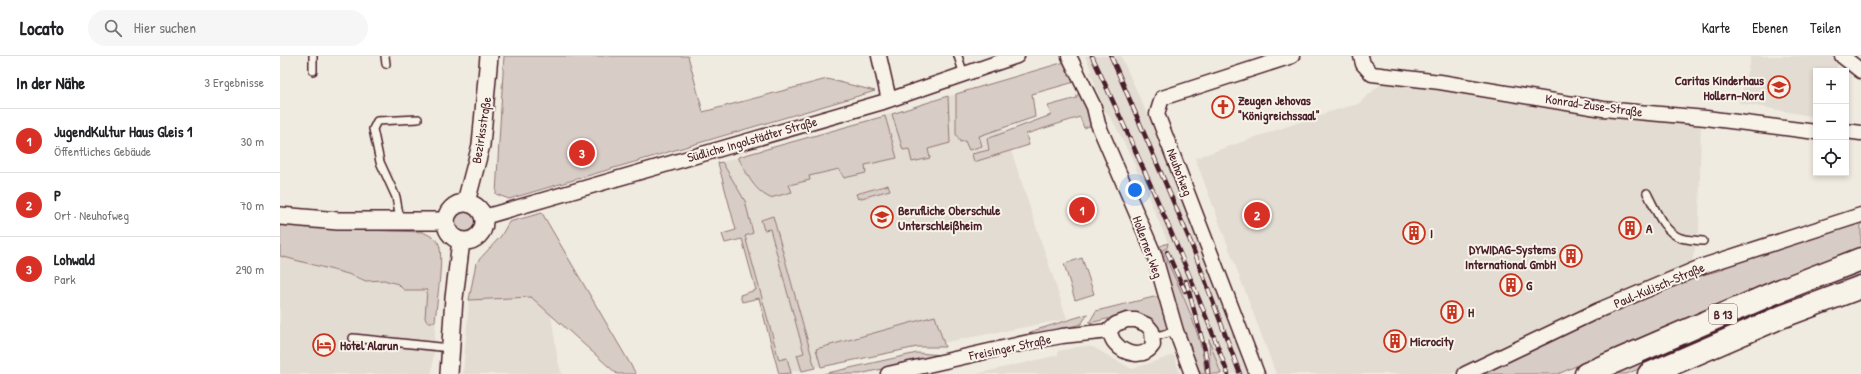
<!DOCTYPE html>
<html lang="de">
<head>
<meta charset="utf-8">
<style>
  :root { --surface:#fff; --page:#f6f6f6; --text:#202124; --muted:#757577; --line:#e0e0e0; --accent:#d93025 }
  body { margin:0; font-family:"Patrick Hand",sans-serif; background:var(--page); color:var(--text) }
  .controls { position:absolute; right:12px; top:12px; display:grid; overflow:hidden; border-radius:0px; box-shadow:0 2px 6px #0003 }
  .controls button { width:36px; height:36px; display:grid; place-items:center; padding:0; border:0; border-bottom:1px solid var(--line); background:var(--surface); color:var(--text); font:20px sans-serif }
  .you { position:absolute; left:855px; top:134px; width:14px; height:14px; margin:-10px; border:3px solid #fff; border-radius:50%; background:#1a73e8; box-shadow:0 0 0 6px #1a73e833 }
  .badge { display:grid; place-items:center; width:26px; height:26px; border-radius:50%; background:var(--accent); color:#fff; font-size:13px; font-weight:700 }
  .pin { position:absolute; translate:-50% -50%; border:2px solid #fff; box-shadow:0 1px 4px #0006 }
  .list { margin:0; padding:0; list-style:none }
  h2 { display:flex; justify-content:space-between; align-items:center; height:52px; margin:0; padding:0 16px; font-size:17px }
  h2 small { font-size:13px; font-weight:400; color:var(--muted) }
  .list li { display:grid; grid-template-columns:26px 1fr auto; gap:12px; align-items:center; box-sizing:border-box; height:64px; padding:0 16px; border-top:1px solid var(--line) }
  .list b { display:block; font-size:15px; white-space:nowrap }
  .list p { margin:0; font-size:13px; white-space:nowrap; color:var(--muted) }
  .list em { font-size:13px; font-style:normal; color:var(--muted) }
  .icon { flex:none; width:22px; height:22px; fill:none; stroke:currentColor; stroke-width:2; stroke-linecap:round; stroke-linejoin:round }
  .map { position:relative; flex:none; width:1581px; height:318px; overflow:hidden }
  header { display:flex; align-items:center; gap:24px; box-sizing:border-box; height:56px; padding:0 20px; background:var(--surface); border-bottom:1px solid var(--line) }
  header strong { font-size:19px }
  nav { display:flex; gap:22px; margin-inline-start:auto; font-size:14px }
  .search { width:280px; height:36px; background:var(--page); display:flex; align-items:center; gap:10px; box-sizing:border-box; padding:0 14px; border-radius:22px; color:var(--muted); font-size:15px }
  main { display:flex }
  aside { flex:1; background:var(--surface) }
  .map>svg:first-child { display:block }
  .built { fill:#e3dcd2 }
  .green { fill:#d8cdc6; stroke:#917678 }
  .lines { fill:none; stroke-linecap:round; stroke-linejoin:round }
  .service-casing { stroke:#4a1f2b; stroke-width:10 }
  .minor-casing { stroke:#4a1f2b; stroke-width:17 }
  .tertiary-casing { stroke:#4a1f2b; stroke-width:20 }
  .primary-casing { stroke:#4a1f2b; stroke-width:25 }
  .service { stroke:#f7f3e8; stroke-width:7 }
  .minor { stroke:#f7f3e8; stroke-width:14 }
  .tertiary { stroke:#f7f3e8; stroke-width:17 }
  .primary { stroke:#f7f3e8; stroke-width:22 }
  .rail-casing { stroke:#4a1f2b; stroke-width:4.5 }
  .rail { stroke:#f7f3e8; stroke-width:3; stroke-dasharray:9; stroke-linecap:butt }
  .labels { text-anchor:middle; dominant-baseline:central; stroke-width:4; stroke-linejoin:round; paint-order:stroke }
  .shield { fill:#f7f3e8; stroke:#7e5f64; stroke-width:1 }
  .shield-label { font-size:12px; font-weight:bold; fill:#4a1f2b }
  .poi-label { font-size:13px; font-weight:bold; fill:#4a1f2b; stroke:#f7f3e8; text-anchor:start }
  .street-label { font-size:13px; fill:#4a1f2b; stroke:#f7f3e8 }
</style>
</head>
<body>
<header>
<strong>Locato</strong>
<div class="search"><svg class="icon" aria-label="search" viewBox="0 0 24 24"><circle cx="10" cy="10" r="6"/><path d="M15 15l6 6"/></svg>Hier suchen</div>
<nav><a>Karte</a><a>Ebenen</a><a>Teilen</a></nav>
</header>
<main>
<aside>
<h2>In der Nähe<small>3 Ergebnisse</small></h2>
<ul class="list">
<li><span class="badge">1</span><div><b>JugendKultur Haus Gleis 1</b><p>Öffentliches Gebäude</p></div><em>30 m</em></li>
<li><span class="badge">2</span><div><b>P</b><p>Ort · Neuhofweg</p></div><em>70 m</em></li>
<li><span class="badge">3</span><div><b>Lohwald</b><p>Park</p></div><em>290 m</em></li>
</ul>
</aside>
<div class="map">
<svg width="1581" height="318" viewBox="0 0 1581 318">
  <rect width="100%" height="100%" fill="#f0ebe0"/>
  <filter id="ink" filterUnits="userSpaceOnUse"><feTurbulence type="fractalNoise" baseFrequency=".025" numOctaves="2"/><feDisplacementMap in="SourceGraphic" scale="8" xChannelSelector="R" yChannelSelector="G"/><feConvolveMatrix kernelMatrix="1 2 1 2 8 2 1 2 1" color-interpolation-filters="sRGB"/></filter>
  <g filter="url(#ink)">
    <!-- built -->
    <path class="built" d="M805,0H841L891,111L969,318H941L929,283L919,285L905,246L882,194L887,192L888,187L852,103L834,67L825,55L810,16L812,15Z
      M1471,0H1560L1556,15H1536V61L1459,47Z
      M1103,26L1421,65L1419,175L1412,206L1172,318H996L915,102L1052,55L1078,48Z
      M709,28L787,263L499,318L462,183L449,147L438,107L587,65Z
      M0,172L159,188L161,199L152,318H0Z
      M251,241L271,258L278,306L282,318H183L189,244Z
      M803,290L813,291L852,313L894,299L900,318H696L778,299V295Z"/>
    <!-- green -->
    <path class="green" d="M224,0H408L423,56L547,23L595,35L229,143L216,138Z
      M788,5L798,25L752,38L755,61L699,80L702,90L689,94L685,85L680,86L676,78V38Z
      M802,37L812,69L804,72L800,61L746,78L749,89L694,106L692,98L709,94L707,83L771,59L768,50L797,42V39Z
      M668,40L670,87L648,93L650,102L632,106L629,93L623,94L612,58Z
      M605,60L617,102L585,109L586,117L564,122L559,113L529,120L530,124L509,129L512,136L490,142C472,133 467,117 458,101Z
      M442,106L465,145L473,177L465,180L499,304L507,302L511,317L499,318L479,242L462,246L460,239L476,234L462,183L445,187L442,178L456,174L438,107Z
      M608,129L610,134L578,143L576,138Z
      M174 166a12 12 0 1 1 24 0a12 12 0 1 1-24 0Z
      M262,157L356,318H337L251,241L189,244L196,207L221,180L229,166Z
      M493,160L535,312L522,315L517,299L524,297L490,173L484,174L481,164Z
      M1581,164V194L1532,211L1373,276L1278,318H1204L1308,268L1411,222L1441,214L1453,206Z
      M0,168L55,173L143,176C148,179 155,181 158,186C165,197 156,250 155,266H147L145,262L147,234H124L118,228L104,224L86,225L68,218L0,200Z
      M888,187L887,192L882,194C899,232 923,277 925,318H919L888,233L878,191Z
      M802,202L814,238L795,244L784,208Z
      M1581,212V222L1416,287L1347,318H1325Z
      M874,241H878L890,272L880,275L869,262L854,257L809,267L816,255Z
      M808,258L801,268L759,279L749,278L756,274Z
      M655,260L665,291H637L541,311L536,293Z
      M929,283L941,318H930Z
      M637,297L662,299L580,318H543Z"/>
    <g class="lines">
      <!-- service casing -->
      <g class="service-casing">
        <path id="service" d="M33,0V15
          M105,0L106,8
          M678,0L684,19
          M847,135L856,131
          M1367,137C1375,152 1383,176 1401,182C1407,184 1416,184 1423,185
          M120,164L116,141L100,106L93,73L97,65L138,63
          M873,281L896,275
          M73,282L170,292"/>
      </g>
      <!-- minor casing -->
      <g class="minor-casing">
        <path id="minor" d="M599,0L609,44
          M789,0L814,51L818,68L874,198L896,275L912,318
          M1081,0L1083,8L1092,18L1160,26L1323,53L1426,62L1536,76
          M1562,0L1581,15
          M1566,75L1581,77
          M204,161L603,46L737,0
          M608,318L749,286L782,280L829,275L836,268L847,264H856L867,269L872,275L873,289C864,303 845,299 835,287C832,284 831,279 829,275
          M977,318L877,58L882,42L1012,0
          M1185,318L1319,254L1423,210L1581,159"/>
      </g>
      <!-- tertiary casing -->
      <g class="tertiary-casing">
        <path id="tertiary" d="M186,146L201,89L209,0
          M166 166a19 19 0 1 1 38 0a19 19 0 1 1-38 0Z
          M0,160L58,165H166
          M169,318L174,242L181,185"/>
      </g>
      <!-- primary casing -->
      <g class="primary-casing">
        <path id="primary" d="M1306,318L1496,236L1581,203
          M1369,318L1501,261L1581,231"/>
      </g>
      <!-- service -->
      <use href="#service" class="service"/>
      <!-- minor -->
      <use href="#minor" class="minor"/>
      <!-- tertiary -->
      <use href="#tertiary" class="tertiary"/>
      <!-- primary -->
      <use href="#primary" class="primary"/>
      <!-- rail casing -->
      <g class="rail-casing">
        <path id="rail" d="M812,0C861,105 908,210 948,318
          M831,0L911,187L960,318
          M887,196L905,235
          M906,225L925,294L928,318"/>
      </g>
      <!-- rail -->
      <use href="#rail" class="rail"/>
    </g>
  </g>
  <!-- icons -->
  <defs>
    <g id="school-ring" transform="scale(1.15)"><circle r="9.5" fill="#f7f3e8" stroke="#c8321e" stroke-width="1.5"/><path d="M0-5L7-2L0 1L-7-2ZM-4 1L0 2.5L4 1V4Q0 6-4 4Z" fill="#c8321e"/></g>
    <g id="church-ring" transform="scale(1.15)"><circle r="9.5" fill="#f7f3e8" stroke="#c8321e" stroke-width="1.5"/><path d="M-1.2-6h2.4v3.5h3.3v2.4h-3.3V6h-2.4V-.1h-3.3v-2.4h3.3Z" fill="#c8321e"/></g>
    <g id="building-ring" transform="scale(1.15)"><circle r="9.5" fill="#f7f3e8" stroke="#c8321e" stroke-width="1.5"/><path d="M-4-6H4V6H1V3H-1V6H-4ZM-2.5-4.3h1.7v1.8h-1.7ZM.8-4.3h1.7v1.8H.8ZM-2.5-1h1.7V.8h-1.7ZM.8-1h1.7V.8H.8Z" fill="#c8321e"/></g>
    <g id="hotel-ring" transform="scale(1.15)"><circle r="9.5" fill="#f7f3e8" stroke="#c8321e" stroke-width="1.5"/><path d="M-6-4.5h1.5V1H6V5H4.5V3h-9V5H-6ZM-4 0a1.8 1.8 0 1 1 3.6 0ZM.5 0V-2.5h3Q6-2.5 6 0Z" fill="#c8321e"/></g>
  </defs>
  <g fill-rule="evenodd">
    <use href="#school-ring" x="1499" y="31"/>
    <use href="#church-ring" x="943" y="51"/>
    <use href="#school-ring" x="602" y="161"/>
    <use href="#building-ring" x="1350" y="172"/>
    <use href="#building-ring" x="1134" y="177"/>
    <use href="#building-ring" x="1291" y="200"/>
    <use href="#building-ring" x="1231" y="229"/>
    <use href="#building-ring" x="1172" y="256"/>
    <use href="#building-ring" x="1115" y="285"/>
    <use href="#hotel-ring" x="44" y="289"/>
  </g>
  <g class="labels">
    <!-- shield labels -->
    <rect class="shield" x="1429" y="248" width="28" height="20" rx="3"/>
    <g class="shield-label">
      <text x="1443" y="258">B 13</text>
    </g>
    <!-- poi labels -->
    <g class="poi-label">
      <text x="1484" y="24" text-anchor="end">Caritas Kinderhaus<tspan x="1484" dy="15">Hollern-Nord</tspan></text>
      <text x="958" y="44">Zeugen Jehovas<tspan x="958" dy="15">"Königreichssaal"</tspan></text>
      <text x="618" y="154">Berufliche Oberschule<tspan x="618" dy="15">Unterschleißheim</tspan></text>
      <text x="1366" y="172">A</text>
      <text x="1150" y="177">I</text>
      <text x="1276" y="193" text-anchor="end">DYWIDAG-Systems<tspan x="1276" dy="15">International GmbH</tspan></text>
      <text x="1246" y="229">G</text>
      <text x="1188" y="256">H</text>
      <text x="1130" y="285">Microcity</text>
      <text x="60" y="289">Hotel Alarun</text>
    </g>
    <!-- street labels -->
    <g class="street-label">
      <text transform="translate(1314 49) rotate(8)">Konrad-Zuse-Straße</text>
      <text transform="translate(201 74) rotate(-81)">Bezirksstraße</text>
      <text transform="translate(472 83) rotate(-16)">Südliche Ingolstädter Straße</text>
      <text transform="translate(900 116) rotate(69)">Neuhofweg</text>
      <text transform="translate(868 191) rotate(70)">Hollerner Weg</text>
      <text transform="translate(1379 229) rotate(-23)">Paul-Kulisch-Straße</text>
      <text transform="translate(730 291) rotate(-12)">Freisinger Straße</text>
    </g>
  </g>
</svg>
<div class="controls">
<button>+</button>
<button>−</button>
<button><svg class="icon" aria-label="locate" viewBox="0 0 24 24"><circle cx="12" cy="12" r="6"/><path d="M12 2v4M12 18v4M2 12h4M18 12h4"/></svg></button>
</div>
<div class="you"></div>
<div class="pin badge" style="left:802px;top:154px">1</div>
<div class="pin badge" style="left:977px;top:159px">2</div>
<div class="pin badge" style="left:302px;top:97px">3</div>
</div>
</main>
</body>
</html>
